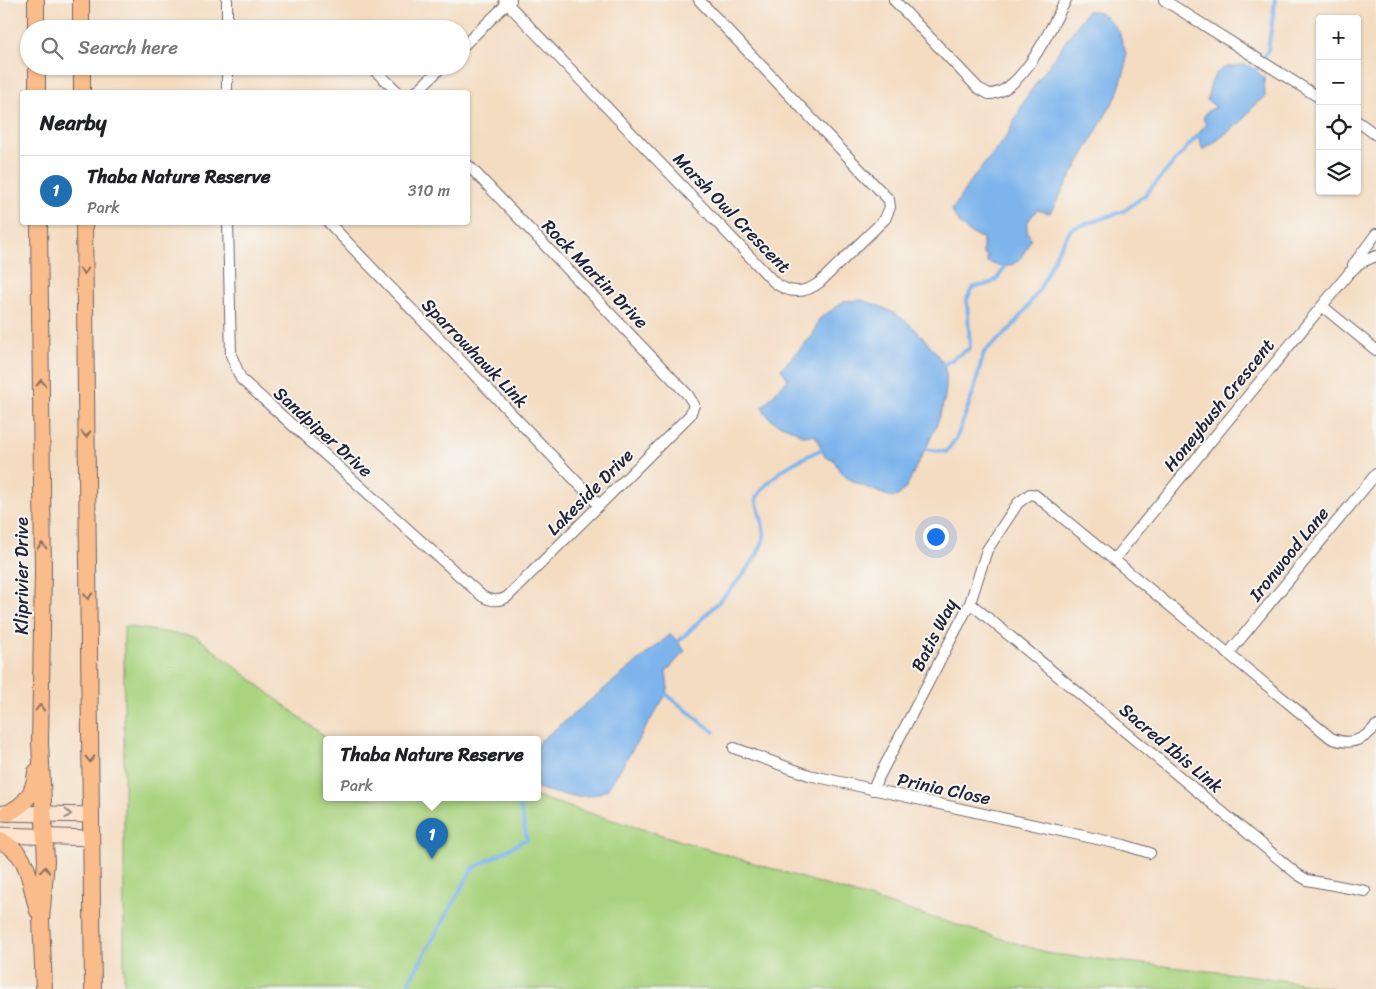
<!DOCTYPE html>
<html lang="en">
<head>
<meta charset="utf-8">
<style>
  :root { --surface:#fff; --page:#f2f2f2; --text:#202124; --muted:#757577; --line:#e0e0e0; --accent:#1f6fb2 }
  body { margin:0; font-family:Sriracha,sans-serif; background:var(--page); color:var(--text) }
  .controls { position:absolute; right:15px; top:15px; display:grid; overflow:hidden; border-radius:5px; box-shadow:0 1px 4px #0004 }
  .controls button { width:45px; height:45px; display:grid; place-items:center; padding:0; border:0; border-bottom:1px solid var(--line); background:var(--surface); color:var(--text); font:25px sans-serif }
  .you { position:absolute; left:935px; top:536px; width:18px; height:18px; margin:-12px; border:4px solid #fff; border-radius:50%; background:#1a73e8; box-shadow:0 0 0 8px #1a73e833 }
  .badge { display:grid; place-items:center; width:32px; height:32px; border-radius:50%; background:var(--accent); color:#fff; font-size:16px; font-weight:700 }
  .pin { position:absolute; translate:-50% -41px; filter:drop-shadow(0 1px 2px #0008) }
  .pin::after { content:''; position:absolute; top:26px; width:18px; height:15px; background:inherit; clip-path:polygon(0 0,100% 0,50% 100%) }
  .popup { position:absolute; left:323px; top:736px; width:218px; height:65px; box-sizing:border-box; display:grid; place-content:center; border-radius:5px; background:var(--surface); filter:drop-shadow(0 1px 4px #0005); font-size:16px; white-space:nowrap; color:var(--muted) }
  .popup b { font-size:19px; color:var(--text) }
  .popup::after { content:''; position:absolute; left:50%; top:100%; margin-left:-10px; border:10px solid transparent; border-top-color:var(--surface) }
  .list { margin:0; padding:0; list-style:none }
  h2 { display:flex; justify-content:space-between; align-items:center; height:65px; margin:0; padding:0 20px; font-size:21px }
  h2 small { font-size:16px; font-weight:400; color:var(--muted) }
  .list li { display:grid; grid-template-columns:32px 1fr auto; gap:15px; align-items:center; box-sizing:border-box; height:70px; padding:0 20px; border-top:1px solid var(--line) }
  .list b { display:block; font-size:19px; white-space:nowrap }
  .list p { margin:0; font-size:16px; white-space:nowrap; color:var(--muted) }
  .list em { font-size:16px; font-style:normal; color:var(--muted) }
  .icon { flex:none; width:28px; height:28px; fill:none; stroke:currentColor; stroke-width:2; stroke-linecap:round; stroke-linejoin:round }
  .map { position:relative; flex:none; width:1376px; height:989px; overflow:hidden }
  .search { position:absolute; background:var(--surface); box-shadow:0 1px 4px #0004; left:20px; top:20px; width:450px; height:55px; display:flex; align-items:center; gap:12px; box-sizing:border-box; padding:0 18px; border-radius:28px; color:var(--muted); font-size:19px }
  .panel { position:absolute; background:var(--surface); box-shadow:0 1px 4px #0004; left:20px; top:90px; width:450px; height:135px; border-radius:5px }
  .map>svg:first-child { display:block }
  .green { fill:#a9d37e; stroke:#667a5c }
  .water { fill:#7db4ec; stroke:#506b94 }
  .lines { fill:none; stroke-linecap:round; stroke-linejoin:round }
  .stream { stroke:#7db4ec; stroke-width:4 }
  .street-casing { stroke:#6c636a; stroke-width:12 }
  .secondary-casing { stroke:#6c636a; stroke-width:17 }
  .primary-casing { stroke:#6c636a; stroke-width:18 }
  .street { stroke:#fff; stroke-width:10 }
  .secondary { stroke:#fde4d0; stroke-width:15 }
  .primary { stroke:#f9bc8a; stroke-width:16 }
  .oneway { stroke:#8e6f62 }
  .oneway2 { stroke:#9a8d8d }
  .labels { text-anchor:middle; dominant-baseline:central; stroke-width:4; stroke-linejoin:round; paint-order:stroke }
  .street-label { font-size:18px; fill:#22223b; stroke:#f6f6f2 }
</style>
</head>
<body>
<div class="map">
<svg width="1376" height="989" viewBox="0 0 1376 989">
  <rect width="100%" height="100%" fill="#f6f6f2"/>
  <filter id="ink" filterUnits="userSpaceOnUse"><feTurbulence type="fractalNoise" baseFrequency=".02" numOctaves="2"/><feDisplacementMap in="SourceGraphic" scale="10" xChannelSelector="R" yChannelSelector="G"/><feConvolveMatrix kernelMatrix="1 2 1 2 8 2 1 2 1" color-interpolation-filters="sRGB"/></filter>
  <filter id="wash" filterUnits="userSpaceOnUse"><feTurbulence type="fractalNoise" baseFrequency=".0096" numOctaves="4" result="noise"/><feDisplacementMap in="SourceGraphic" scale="20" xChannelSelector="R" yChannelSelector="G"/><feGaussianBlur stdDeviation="1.12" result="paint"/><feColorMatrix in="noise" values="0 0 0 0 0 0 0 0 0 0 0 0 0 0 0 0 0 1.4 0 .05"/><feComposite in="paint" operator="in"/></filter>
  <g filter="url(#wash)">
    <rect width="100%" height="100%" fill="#f4dcc1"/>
    <!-- green -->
    <path class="green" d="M124,626L197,637L329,740H327V798L537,797L1052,954L1255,976L1336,989H124Z"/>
    <!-- water -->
    <path class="water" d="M1087,11H1096L1106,17L1119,32L1126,53V66L1117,95L1050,213L1037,210C1027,222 1023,225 1031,239C1024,253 1018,269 999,266C994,265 992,263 987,262V255L983,254V238C968,234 958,225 952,210L969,183L1007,136L1025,99Z
      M1246,64L1264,77L1265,97L1255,104L1241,122L1203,151L1198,135L1206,123L1203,119L1206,112L1216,107L1207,100C1210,84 1213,67 1234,66C1239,65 1241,66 1246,64Z
      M861,300C885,306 904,317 922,336C930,346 939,354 944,366C954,393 931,440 918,463C913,472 906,494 895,497C889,498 851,481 846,477C840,473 837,466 833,459L825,457L815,435L802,436C786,422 774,430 762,407L788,379L781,369L813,335L819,319L845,301Z
      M671,634L685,651L666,672L668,689L664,698L608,789C585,802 561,795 537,788V744Z"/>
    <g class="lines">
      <!-- stream -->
      <path class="stream" d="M1255,71L1268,51L1275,0
        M943,365L970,348L967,299L973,287C990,284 996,285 1004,267
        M926,449L946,452L957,437L973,393L984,352L1011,328L1026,309L1040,288L1057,252L1071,229L1124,211L1145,195L1198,135
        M677,643C700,620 756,570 763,540C766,529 758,510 756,498C777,469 791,464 822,449
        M666,694L714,732
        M405,989L472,869L527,839L518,798"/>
    </g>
  </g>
  <g filter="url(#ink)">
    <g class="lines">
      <!-- street casing -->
      <g class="street-casing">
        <path id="street" d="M227,0V29
          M504,0L774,282C789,294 805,294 820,282L885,219L890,207L889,200L699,0
          M894,0L978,88L989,94C1022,94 1052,25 1066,0
          M1164,0L1320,98
          M461,48L511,0
          M227,66V92
          M370,66L398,92
          M416,92L443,66
          M1357,121L1376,135
          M228,222L231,355L241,379L482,596C490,601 498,602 507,597L690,415L694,405L688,395L468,165
          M328,222L599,505
          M1353,265L1376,234
          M1322,306L1376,350
          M1114,559L1349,273L1360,263L1376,256
          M970,603L1297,874L1307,880L1365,891
          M1228,654L1376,474
          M734,748L809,775L1124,845L1150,853
          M872,790L970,603L987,550L1018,503L1030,494L1035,495L1331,738C1349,746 1363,741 1376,726"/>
      </g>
      <!-- secondary casing -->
      <g class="secondary-casing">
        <path id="secondary" d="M4,813L91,815
          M0,835L91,838"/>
      </g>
      <!-- primary casing -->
      <g class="primary-casing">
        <path id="primary" d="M36,0V29
          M81,0V29
          M37,66V92
          M82,66V92
          M39,222L43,571L40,743L46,861L41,920L44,989
          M84,222L93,989
          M8,813C26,804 34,793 36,772
          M0,841C31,854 29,882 38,911"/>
      </g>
      <!-- street -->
      <use href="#street" class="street"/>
      <!-- secondary -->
      <use href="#secondary" class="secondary"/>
      <!-- primary -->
      <use href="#primary" class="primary"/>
    </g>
    <!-- one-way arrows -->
    <defs><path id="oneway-chevron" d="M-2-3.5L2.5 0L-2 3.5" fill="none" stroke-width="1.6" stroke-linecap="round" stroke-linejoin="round" transform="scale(1.25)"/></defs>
    <g class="oneway">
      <use href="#oneway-chevron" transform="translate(84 271) rotate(89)"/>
      <use href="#oneway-chevron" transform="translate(41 383) rotate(-91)"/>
      <use href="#oneway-chevron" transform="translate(86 434) rotate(89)"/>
      <use href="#oneway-chevron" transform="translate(42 546) rotate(-90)"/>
      <use href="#oneway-chevron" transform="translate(88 596) rotate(89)"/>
      <use href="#oneway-chevron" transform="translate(40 708) rotate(-89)"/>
      <use href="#oneway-chevron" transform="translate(90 759) rotate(89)"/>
      <use href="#oneway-chevron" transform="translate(45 870) rotate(-86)"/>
    </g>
    <use class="oneway2" href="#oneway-chevron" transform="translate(68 814) rotate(2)"/>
  </g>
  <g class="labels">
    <!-- street labels -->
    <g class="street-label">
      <text transform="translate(732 213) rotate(46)">Marsh Owl Crescent</text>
      <text transform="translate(595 274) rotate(46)">Rock Martin Drive</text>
      <text transform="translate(475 353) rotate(46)">Sparrowhawk Link</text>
      <text transform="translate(1219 405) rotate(-51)">Honeybush Crescent</text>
      <text transform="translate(323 432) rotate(42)">Sandpiper Drive</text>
      <text transform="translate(590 492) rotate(-45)">Lakeside Drive</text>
      <text transform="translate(1289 554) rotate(-51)">Ironwood Lane</text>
      <text transform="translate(22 576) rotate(-90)">Kliprivier Drive</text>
      <text transform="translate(934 635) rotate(-63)">Batis Way</text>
      <text transform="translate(1171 748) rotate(40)">Sacred Ibis Link</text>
      <text transform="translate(944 789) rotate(12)">Prinia Close</text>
    </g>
  </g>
</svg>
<div class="controls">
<button>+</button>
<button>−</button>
<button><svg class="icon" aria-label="locate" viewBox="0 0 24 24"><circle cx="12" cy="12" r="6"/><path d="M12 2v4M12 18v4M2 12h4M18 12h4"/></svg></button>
<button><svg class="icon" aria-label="layers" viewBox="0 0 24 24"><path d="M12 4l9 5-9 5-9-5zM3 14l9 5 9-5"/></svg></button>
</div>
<div class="you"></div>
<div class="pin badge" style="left:432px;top:859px">1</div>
<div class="popup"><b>Thaba Nature Reserve</b>Park</div>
<div class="search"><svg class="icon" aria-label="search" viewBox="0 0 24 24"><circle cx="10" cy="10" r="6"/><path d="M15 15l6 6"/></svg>Search here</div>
<section class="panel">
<h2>Nearby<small></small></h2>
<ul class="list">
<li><span class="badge">1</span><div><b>Thaba Nature Reserve</b><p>Park</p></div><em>310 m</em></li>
</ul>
</section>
</div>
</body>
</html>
